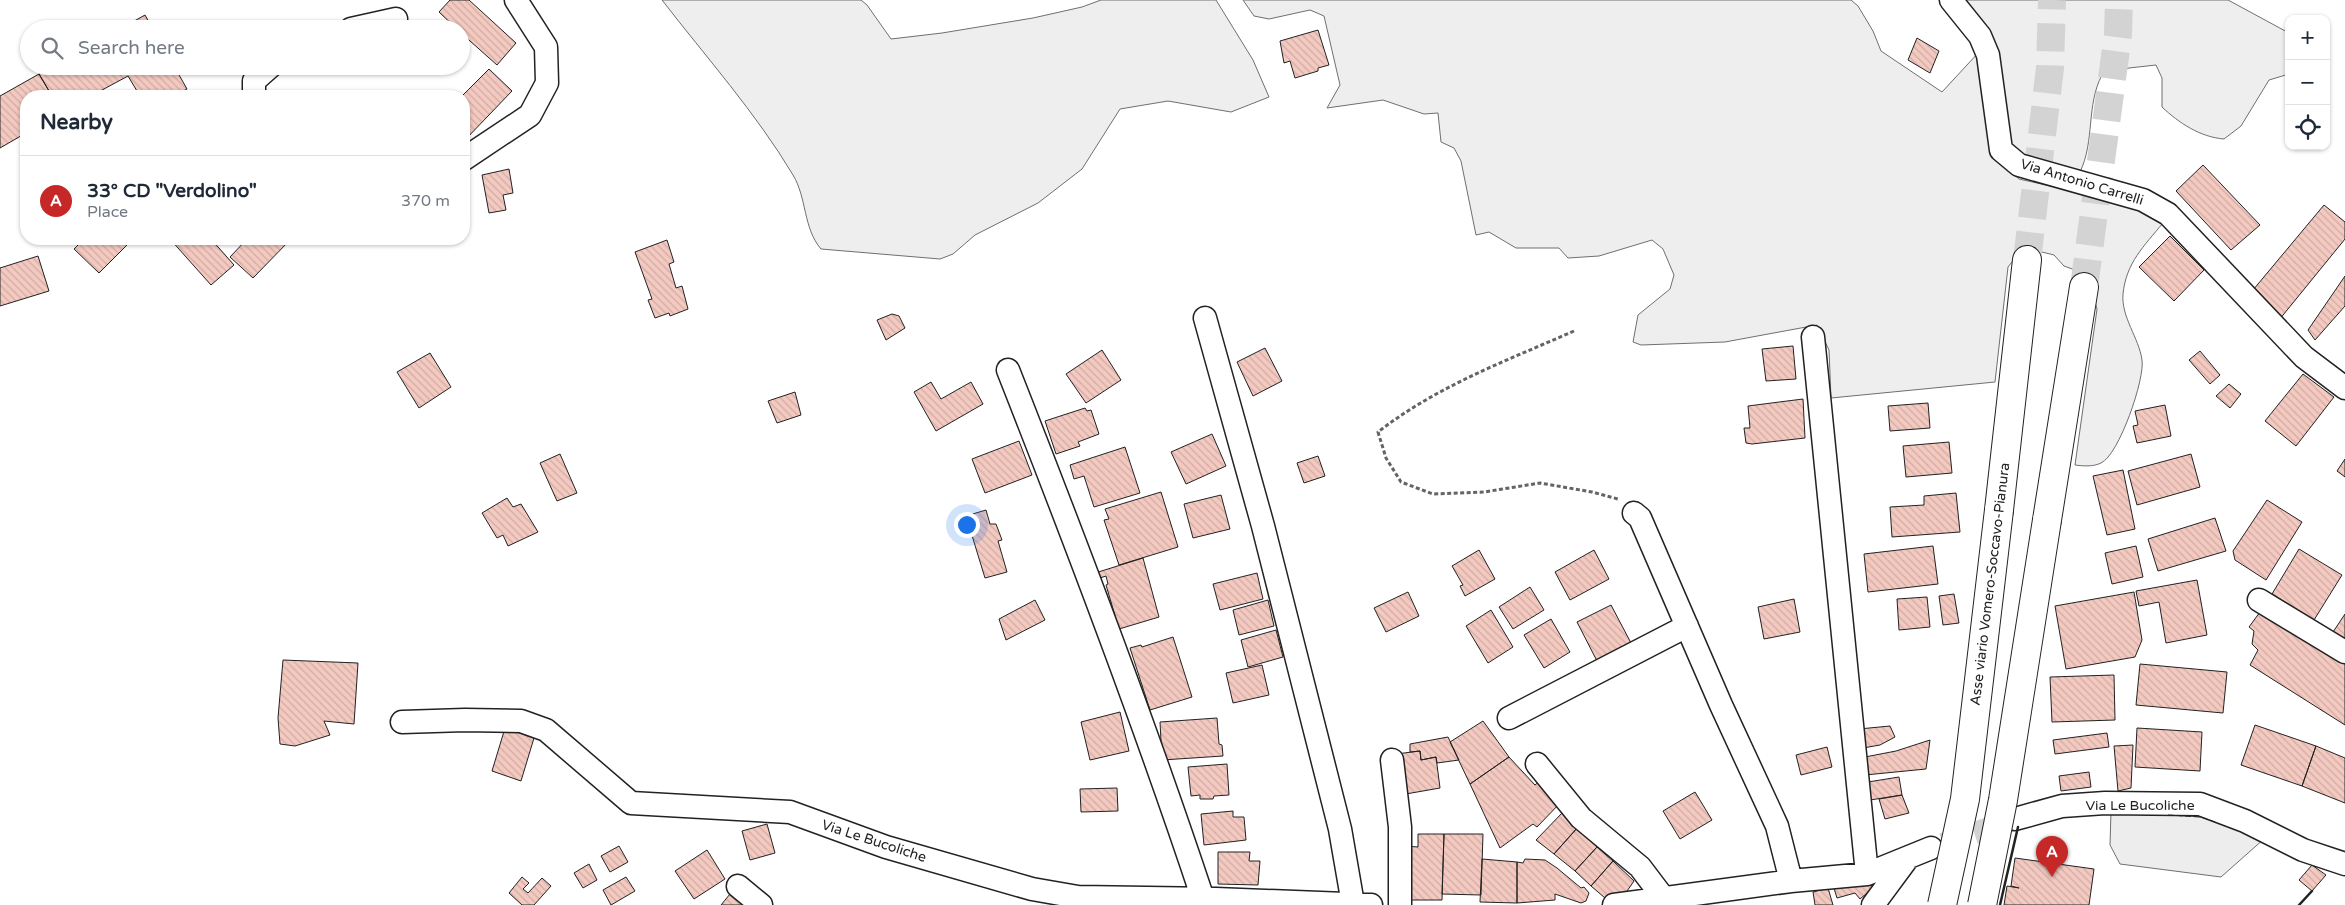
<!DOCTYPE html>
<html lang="en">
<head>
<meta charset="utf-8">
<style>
  :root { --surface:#fff; --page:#f6f6f7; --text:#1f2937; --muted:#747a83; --line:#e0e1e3; --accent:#c62828 }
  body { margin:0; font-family:"Varela Round",sans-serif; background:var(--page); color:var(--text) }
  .controls { position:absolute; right:15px; top:15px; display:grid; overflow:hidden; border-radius:10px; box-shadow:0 1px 4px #0004 }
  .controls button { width:45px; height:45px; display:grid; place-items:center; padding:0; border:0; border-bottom:1px solid var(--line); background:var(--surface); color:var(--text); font:25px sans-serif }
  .you { position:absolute; left:966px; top:524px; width:18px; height:18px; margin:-12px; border:4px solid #fff; border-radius:50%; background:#1a73e8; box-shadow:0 0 0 8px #1a73e833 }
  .badge { display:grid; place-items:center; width:32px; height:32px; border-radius:50%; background:var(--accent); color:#fff; font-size:16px; font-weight:700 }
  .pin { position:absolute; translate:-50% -41px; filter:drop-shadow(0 1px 2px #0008) }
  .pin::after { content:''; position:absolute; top:26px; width:18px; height:15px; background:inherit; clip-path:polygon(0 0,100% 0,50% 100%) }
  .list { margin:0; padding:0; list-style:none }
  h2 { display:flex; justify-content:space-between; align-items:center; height:65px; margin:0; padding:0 20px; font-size:21px }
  h2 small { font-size:16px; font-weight:400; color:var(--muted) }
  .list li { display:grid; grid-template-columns:32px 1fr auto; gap:15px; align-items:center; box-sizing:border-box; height:90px; padding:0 20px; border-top:1px solid var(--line) }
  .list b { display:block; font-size:19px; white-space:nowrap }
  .list p { margin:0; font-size:16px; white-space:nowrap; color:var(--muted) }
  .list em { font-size:16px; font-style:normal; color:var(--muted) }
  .icon { flex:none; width:28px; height:28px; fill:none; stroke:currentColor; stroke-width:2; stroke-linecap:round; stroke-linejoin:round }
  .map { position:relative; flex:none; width:2345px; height:905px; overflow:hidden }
  .search { position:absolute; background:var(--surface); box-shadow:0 1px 4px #0004; left:20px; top:20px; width:450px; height:55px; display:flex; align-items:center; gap:12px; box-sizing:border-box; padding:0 18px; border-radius:28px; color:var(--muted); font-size:19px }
  .panel { position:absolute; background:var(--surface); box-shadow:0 1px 4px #0004; left:20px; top:90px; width:450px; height:155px; border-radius:20px }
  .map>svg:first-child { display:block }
  .grass { fill:#eee; stroke:#6f6f6f }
  .parking { fill:#ededed; stroke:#6f6f6f }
  .building { fill:url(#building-back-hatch); stroke:#222 }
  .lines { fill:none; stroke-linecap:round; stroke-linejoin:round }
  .minor-tunnel { stroke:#d3d3d3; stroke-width:22; stroke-dasharray:22 11; stroke-linecap:butt }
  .highway-tunnel { stroke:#d3d3d3; stroke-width:28; stroke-dasharray:28 14; stroke-linecap:butt }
  .minor-casing { stroke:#222; stroke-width:25 }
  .highway-casing { stroke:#222; stroke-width:30 }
  .path { stroke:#646464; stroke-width:3; stroke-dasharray:4 2.5; stroke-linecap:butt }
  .minor { stroke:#fff; stroke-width:22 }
  .highway { stroke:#fff; stroke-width:28 }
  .highway-bridge-casing { stroke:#222; stroke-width:30; stroke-linecap:butt }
  .highway-bridge { stroke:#fff; stroke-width:28 }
  .fence { stroke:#222; stroke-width:1; stroke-dasharray:6 2.5; stroke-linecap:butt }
  .wall { stroke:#222; stroke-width:2.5 }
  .labels { text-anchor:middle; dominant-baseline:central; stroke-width:4; stroke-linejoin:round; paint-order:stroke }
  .street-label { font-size:14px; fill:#222; stroke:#fff }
</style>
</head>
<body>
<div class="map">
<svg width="2345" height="905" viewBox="0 0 2345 905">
  <defs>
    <pattern id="building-back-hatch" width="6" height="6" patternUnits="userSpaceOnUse" patternTransform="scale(1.25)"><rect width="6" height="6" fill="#f3c9c0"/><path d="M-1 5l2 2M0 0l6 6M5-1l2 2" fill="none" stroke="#d0aca5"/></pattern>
  </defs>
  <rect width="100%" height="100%" fill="#fff"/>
  <!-- grass -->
  <path class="grass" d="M662,0H861L867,5L891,39L942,33L1033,18L1082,7L1101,0H1216L1253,60L1269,97L1231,112L1168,101L1120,109L1082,169L1038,203L975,235L953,254L940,259L821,249C803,228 807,198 793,175C756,113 706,57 662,0Z
    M1243,0H1851L1858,6L1873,31L1881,51L1942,92L1979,52L1998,160L2019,179L2131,204L2163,223C2144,246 2126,263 2123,294C2121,317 2139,338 2142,360C2145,379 2119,455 2101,463C2093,467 2083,466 2075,465L2097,309L2089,281L2078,271L2064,266L2054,255L2038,251L2016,257L2008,267L1995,382L1831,398L1829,350L1817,325L1725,342L1641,345L1633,342L1638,315L1670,289L1674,275L1663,249L1652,240L1599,256L1568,258L1559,248H1516L1489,232L1476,235L1461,161L1454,148L1441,142L1438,113L1424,114L1383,100L1327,108L1340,85L1324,16L1310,10L1269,19L1254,16Z
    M1963,0H2228L2289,33V74L2269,80L2241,126L2224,139C2200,137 2179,123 2162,107V78L2156,65L2129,68L2102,75C2086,105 2095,141 2080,172L2034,161L2010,146Z"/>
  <!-- parking -->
  <path class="parking" d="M2111,811L2201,817L2265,838L2221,877L2120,864L2110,845Z"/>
  <!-- building -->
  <path class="building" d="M450,0H469L516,43L497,65L461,33V29H457L439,12Z
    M145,15L153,29H120Z
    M1318,30L1329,65L1318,68V71L1295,78L1290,61L1284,63L1280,41Z
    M1917,38L1939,51L1930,73L1908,60Z
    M52,66H174L187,89L174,96H140L128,76L91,96H52L39,74Z
    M489,69L512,91L464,141L462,96Z
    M39,74L52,96H26V133L0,148V96Z
    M2203,165L2260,225L2231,250L2176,191Z
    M509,169L513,193L503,195L506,210L489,213L482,175Z
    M2324,205L2345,222V239L2279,320L2253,290Z
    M2170,236L2204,270L2174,301L2139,267Z
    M84,239H133L99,273L74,249Z
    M170,239H211L234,265L211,285Z
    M247,239H291L253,278L230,257Z
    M667,240L674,262L669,264L676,288L682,286L688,309L670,316L669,313L655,318L648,300L652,299L635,252Z
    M38,256L49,291L0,306V268Z
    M2345,276V306L2315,340L2308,330Z
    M892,314L899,316L905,328L886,340L877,320Z
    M1793,346L1796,379L1766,381L1762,349Z
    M1265,348L1282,381L1253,396L1237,362Z
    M1102,350L1121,380L1086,403L1066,374Z
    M2200,351L2220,375L2210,384L2189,360Z
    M430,353L451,387L419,408L397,372Z
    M2303,374L2334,397L2296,446L2265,421Z
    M931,382L941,399L971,382L983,404L936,431L914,392Z
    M2229,384L2241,394L2230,408L2216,396Z
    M795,392L801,415L777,423L768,401Z
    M1803,399L1805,438L1752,444L1746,443L1744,428H1750L1748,406Z
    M1928,403L1930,428L1890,431L1888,406Z
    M2165,405L2171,436L2137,443L2133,426L2138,425L2135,411Z
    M1085,408L1087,411L1091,410L1099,434L1078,442L1080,446L1056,454L1045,421Z
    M1212,434L1226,466L1186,484L1171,452Z
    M1019,441L1032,475L985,493L972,459Z
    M1949,442L1952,473L1906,477L1903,446Z
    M1125,447L1140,493L1094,507L1084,476L1074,479L1070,465Z
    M560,454L577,493L557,501L540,463Z
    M2191,454L2200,487L2137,505L2128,471Z
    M1318,456L1325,476L1304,483L1297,463Z
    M2345,459V477L2337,471Z
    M2123,470L2135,529L2107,535L2093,476Z
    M1161,492L1178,547L1119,565L1104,520L1109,519L1105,509Z
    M1956,493L1960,532L1892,537L1890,507L1924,505V496Z
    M1221,495L1230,529L1193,538L1184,504Z
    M507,498L513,507L521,504L538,532L508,546L503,535L497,538L482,513Z
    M2267,500L2302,522L2266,580L2235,560L2233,551Z
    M986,510L990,524H996L1002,540L998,541L1007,572L985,578L966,516Z
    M2215,518L2226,551L2158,571L2148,539Z
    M1933,546L1938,584L1868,592L1864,554Z
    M2136,546L2143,577L2112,584L2105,553Z
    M2299,549L2342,575L2314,620L2272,594Z
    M1479,550L1495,579L1465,596L1460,586L1463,585L1452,566Z
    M1594,550L1609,579L1570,600L1555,572Z
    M1143,558L1159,617L1119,629L1106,585L1108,584L1106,576L1094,580L1092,574Z
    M1257,573L1263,599L1220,610L1213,584Z
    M2197,580L2207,635L2166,643L2159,602L2139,606L2136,591Z
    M1530,587L1544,610L1513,629L1499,607Z
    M1408,592L1419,616L1386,632L1374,608Z
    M2134,592L2142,640L2135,657L2066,669L2055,606Z
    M1954,594L1959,623L1943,625L1939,596Z
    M1927,597L1930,627L1899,630L1897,599Z
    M1794,599L1800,632L1764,639L1758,607Z
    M1035,600L1045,620L1006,640L999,619Z
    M1268,600L1274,626L1239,635L1233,610Z
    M1611,605L1631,643L1597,661L1577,622Z
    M1491,610L1513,647L1488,663L1466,626Z
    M2260,612L2345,664V725L2250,665L2258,650L2252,644L2254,631L2249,627Z
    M2345,614V639L2333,632Z
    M1551,619L1570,652L1544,668L1524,635Z
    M1276,630L1283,657L1248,667L1241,640Z
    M1173,637L1192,697L1150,710L1130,648L1141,645L1142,647Z
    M283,660L358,663L354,724L324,721L330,735L295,746L280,744L278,718Z
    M2140,664L2227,672L2223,713L2136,705Z
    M1262,665L1269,695L1233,703L1226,673Z
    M2114,675L2115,720L2052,722L2050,677Z
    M1120,712L1129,751L1090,760L1081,722Z
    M1217,718L1219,744L1222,745L1223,756L1162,760L1160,722Z
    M1483,721L1509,757L1470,784L1450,742Z
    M2255,725L2316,746L2302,786L2241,765Z
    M1890,726L1895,737L1880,745L1863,748L1859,729Z
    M505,728L534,738L521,781L492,771Z
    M2137,728L2202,732L2200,771L2135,767Z
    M2107,733L2109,747L2055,754L2053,740Z
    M1448,737L1459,760L1437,763L1436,757L1421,760L1420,751L1410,752V744Z
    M1930,740L1926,769L1865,775V757L1896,751Z
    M2133,745L2131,788L2118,791L2114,746Z
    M2316,746L2345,758V803L2302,786Z
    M1827,747L1832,767L1801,775L1796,755Z
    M1420,751L1421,760L1436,757L1440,788L1400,795L1396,754Z
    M1509,757L1535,785L1541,780L1563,800L1537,827L1533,824L1500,848L1470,784Z
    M1227,764L1229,795L1214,796L1213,799H1200V795L1191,796L1188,767Z
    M2089,772L2091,787L2061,791L2059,776Z
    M1899,777L1902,795L1870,800L1868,782Z
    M1117,788L1118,811L1081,812L1080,789Z
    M1695,792L1712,820L1680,839L1663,811Z
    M1902,795L1909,813L1885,819L1879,799Z
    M1233,811V817H1244L1246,840L1204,845L1201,814Z
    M1563,812L1580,825L1554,854L1536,840Z
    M767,824L775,853L750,860L742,831Z
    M1577,828L1597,847L1575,871L1554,854Z
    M1418,834H1444L1442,900H1404L1405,846L1418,847Z
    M1444,834H1483L1481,895L1442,894Z
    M619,846L628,862L610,872L601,856Z
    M1597,847L1613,861L1591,886L1575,871Z
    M707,850L725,879L694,899L675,871Z
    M1218,852H1250L1249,861H1260L1258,885L1218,884Z
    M2015,858L2094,869L2089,905H2004L2007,886L2019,888L2011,886Z
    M1482,859L1517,862V903L1480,902Z
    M1525,859L1545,860L1557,868L1581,888L1584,887L1589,893L1586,901L1581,903L1555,894V900L1517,903V862L1523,863Z
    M1613,861L1634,881L1625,894L1614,898H1605L1591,886Z
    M589,864L597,880L583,888L574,873Z
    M2312,865L2326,875L2312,891L2299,880Z
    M522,877L529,883L523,889L528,893L542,878L551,886L534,905H522L509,893Z
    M626,877L635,891L611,905L603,890Z
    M1870,882L1873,888L1860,899L1855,893L1837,898L1833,885Z
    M1828,888L1833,905H1815L1813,892Z
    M730,894L744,905H721Z"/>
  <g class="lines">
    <!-- minor-tunnel -->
    <path class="minor-tunnel" d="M1943,844L2012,820"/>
    <!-- highway-tunnel -->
    <path class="highway-tunnel" d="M2027,260L2050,68L2052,0
      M2084,287L2118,34L2119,0"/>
    <!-- minor casing -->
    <g class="minor-casing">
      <path id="minor" d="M1951,0L1980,36L1988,55L2001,150L2019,165L2143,200L2168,214L2304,357L2345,388
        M351,29L396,19
        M254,96V81L271,66
        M464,159L530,115L547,83L546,47L516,0
        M1205,318L1263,526L1340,829L1353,904
        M1813,337L1867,874
        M1008,370C1077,545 1144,721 1203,899
        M1634,513L1640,518L1721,705L1777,826L1791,881
        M2259,600L2345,652
        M1509,718L1687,626
        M402,722L465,720L521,721L546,730L631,803L790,812L886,847L1032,889L1078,897L1216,899L1371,905
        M1392,760L1400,827V905
        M1537,764L1581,818L1640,867L1665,900
        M2015,819L2062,806L2105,803L2200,804L2245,821L2303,850L2345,864
        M738,886L761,905
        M1614,905L1791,881L1867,874L1931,848
        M1873,905L1907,859"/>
    </g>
    <!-- highway casing -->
    <g class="highway-casing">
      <path id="highway" d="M1999,510L2027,260
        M2047,520L2084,287"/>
    </g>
    <!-- path -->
    <path class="path" d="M1574,331C1506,361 1437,386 1378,432L1386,458L1401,482L1433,494L1484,492L1540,483L1592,492L1618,499"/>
    <!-- minor -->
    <use href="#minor" class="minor"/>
    <!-- highway -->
    <use href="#highway" class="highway"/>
    <!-- highway-bridge casing -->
    <g class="highway-bridge-casing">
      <path id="highway-bridge" d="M1942,905L1965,799L1999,510
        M1982,905L2003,800L2047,520"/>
    </g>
    <!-- highway-bridge -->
    <use href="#highway-bridge" class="highway-bridge"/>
    <!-- fence -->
    <path class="fence" d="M2168,815L2201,817L2215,822"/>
    <!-- wall -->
    <path class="wall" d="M2000,905L2018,827
      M2299,905L2312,891"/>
  </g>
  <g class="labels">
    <!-- street labels -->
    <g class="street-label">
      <text transform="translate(2082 182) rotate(17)">Via Antonio Carrelli</text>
      <text transform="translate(1990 584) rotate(-83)">Asse viario Vomero-Soccavo-Pianura</text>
      <text x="2140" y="805">Via Le Bucoliche</text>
      <text transform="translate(874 841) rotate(18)">Via Le Bucoliche</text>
    </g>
  </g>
</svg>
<div class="controls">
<button>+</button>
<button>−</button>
<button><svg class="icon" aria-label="locate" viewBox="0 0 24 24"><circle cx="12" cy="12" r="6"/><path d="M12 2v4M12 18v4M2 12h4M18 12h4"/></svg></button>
</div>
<div class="you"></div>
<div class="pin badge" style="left:2052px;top:877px">A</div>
<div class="search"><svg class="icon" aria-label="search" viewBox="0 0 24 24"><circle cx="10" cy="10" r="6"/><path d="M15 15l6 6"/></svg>Search here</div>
<section class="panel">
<h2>Nearby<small></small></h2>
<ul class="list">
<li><span class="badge">A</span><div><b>33° CD &quot;Verdolino&quot;</b><p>Place</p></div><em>370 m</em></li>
</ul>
</section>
</div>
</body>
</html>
